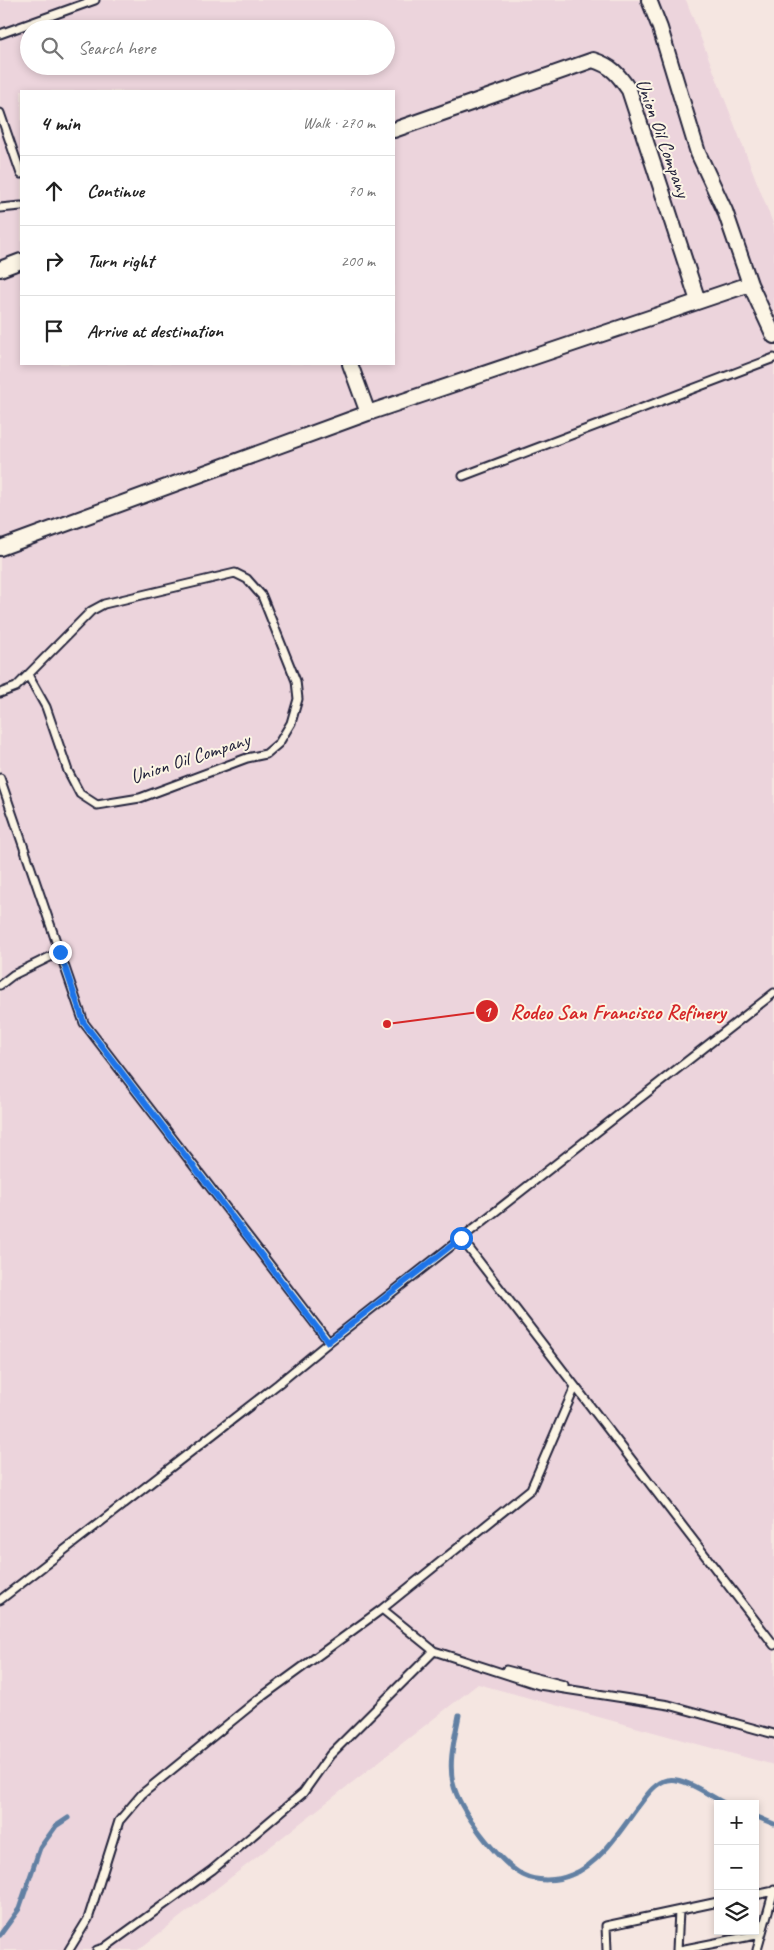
<!DOCTYPE html>
<html lang="en">
<head>
<meta charset="utf-8">
<style>
  :root { --surface:#fff; --page:#f6f6f6; --text:#222; --muted:#767676; --line:#e0e0e0 }
  body { margin:0; font-family:Caveat,sans-serif; background:var(--page); color:var(--text) }
  .controls { position:absolute; right:15px; bottom:15px; display:grid; overflow:hidden; border-radius:0px; box-shadow:0 2px 8px #0003 }
  .controls button { width:45px; height:45px; display:grid; place-items:center; padding:0; border:0; border-bottom:1px solid var(--line); background:var(--surface); color:var(--text); font:25px sans-serif }
  .stop { position:absolute; width:15px; height:15px; margin:-11px; border:4px solid #1a73e8; border-radius:50%; background:#fff }
  .stop.end { background:#1a73e8; border-color:#fff; box-shadow:0 1px 5px #0008 }
  .list { margin:0; padding:0; list-style:none }
  h2 { display:flex; justify-content:space-between; align-items:center; height:65px; margin:0; padding:0 20px; font-size:21px }
  h2 small { font-size:16px; font-weight:400; color:var(--muted) }
  .list li { display:grid; grid-template-columns:32px 1fr auto; gap:15px; align-items:center; box-sizing:border-box; height:70px; padding:0 20px; border-top:1px solid var(--line) }
  .list b { display:block; font-size:19px; white-space:nowrap }
  .list em { font-size:16px; font-style:normal; color:var(--muted) }
  .icon { flex:none; width:28px; height:28px; fill:none; stroke:currentColor; stroke-width:2; stroke-linecap:round; stroke-linejoin:round }
  .map { position:relative; flex:none; width:774px; height:1950px; overflow:hidden }
  .search { position:absolute; background:var(--surface); box-shadow:0 2px 8px #0003; left:20px; top:20px; width:375px; height:55px; display:flex; align-items:center; gap:12px; box-sizing:border-box; padding:0 18px; border-radius:28px; color:var(--muted); font-size:19px }
  .panel { position:absolute; background:var(--surface); box-shadow:0 2px 8px #0003; left:20px; top:90px; width:375px; height:275px; border-radius:0px }
  .map>svg:first-child { display:block }
  .built { fill:#ecd4dc; fill-rule:evenodd }
  .lines { fill:none; stroke-linecap:round; stroke-linejoin:round }
  .stream { stroke:#6280a3; stroke-width:5 }
  .service-casing { stroke:#22223b; stroke-width:11 }
  .minor-casing { stroke:#22223b; stroke-width:18 }
  .service { stroke:#fcf5e5; stroke-width:7 }
  .minor { stroke:#fcf5e5; stroke-width:14 }
  .route { stroke:#1a73e8; stroke-width:6 }
  .labels { text-anchor:middle; dominant-baseline:central; stroke-width:4; stroke-linejoin:round; paint-order:stroke }
  .street-label { font-size:20px; fill:#22223b; stroke:#fcf5e5 }
  .leader { fill:none; stroke:#d62828; stroke-width:2 }
  .callout-dot { fill:#d62828; stroke:#fcf5e5; stroke-width:2 }
  .mark-label { font-size:15px; text-anchor:middle; font-weight:bold; fill:#fff }
  .callout-label { font-size:21px; text-anchor:middle; font-weight:bold; fill:#d62828; stroke:#fcf5e5; stroke-width:4; stroke-linejoin:round; paint-order:stroke }
</style>
</head>
<body>
<div class="map">
<svg width="774" height="1950" viewBox="0 0 774 1950">
  <rect width="100%" height="100%" fill="#f5e6e1"/>
  <filter id="ink" filterUnits="userSpaceOnUse"><feTurbulence type="fractalNoise" baseFrequency=".02" numOctaves="2"/><feDisplacementMap in="SourceGraphic" scale="10" xChannelSelector="R" yChannelSelector="G"/><feConvolveMatrix kernelMatrix="1 2 1 2 8 2 1 2 1" color-interpolation-filters="sRGB"/></filter>
  <g filter="url(#ink)">
    <!-- built -->
    <path class="built" d="M0,0H686L774,226V1765L478,1684L138,1950H0ZM29,29H386V66H29ZM21,91H394V364H21Z"/>
    <g class="lines">
      <!-- stream -->
      <path class="stream" d="M459,1715C455,1737 448,1761 453,1783C459,1810 499,1863 523,1875C537,1882 557,1881 571,1875C598,1866 621,1830 637,1808C645,1798 654,1783 667,1780C684,1776 711,1797 726,1804
        M755,1816L774,1824
        M0,1935L19,1909L40,1848L56,1826L68,1818"/>
      <!-- service casing -->
      <g class="service-casing">
        <path id="service" d="M0,34L95,0
          M0,113L21,174
          M0,208L21,206
          M463,476L774,358
          M0,693L16,687L91,611L104,604L235,573L247,579L262,596L296,681L298,699L291,723L279,743L266,754L247,758L140,798L97,805L80,794L68,771L46,707L28,675
          M0,778L84,1023L329,1342
          M0,985L13,975L60,952
          M461,1238L774,1645
          M0,1600L278,1384L329,1342L774,993
          M434,1651L539,1685L669,1705L774,1734
          M506,1670L564,1685
          M755,1895L774,1891
          M69,1950L88,1919L119,1821L142,1794L260,1698L382,1609L531,1489L575,1387
          M97,1950L104,1948L212,1870L303,1793L330,1755L434,1651L382,1609
          M607,1950L606,1926L718,1902
          M677,1950L679,1911
          M680,1950L761,1934
          M757,1950L774,1890"/>
      </g>
      <!-- minor casing -->
      <g class="minor-casing">
        <path id="minor" d="M649,0L660,28L698,153L725,211L750,284L774,336
          M394,130L593,60C612,66 618,74 629,90L698,301
          M0,269L21,261
          M350,364L368,413
          M0,548L368,413L750,284"/>
      </g>
      <!-- service -->
      <use href="#service" class="service"/>
      <!-- minor -->
      <use href="#minor" class="minor"/>
    </g>
  </g>
  <g class="lines" filter="url(#ink)">
    <!-- route -->
    <path class="route" d="M60,952L84,1023L328,1342L461,1238"/>
  </g>
  <g class="labels">
    <!-- street labels -->
    <g class="street-label">
      <text transform="translate(663 138) rotate(70)">Union Oil Company</text>
      <text transform="translate(190 758) rotate(-18)">Union Oil Company</text>
    </g>
  </g>
  <!-- callouts -->
  <path class="leader" d="M387 1024L487 1011"/>
  <g class="callout-dot">
    <circle cx="387" cy="1024" r="5"/>
    <circle cx="487" cy="1011" r="12"/>
  </g>
  <g class="mark-label">
    <text x="487" y="1017">1</text>
  </g>
  <g class="callout-label">
    <text x="618" y="1019">Rodeo San Francisco Refinery</text>
  </g>
</svg>
<div class="controls">
<button>+</button>
<button>−</button>
<button><svg class="icon" aria-label="layers" viewBox="0 0 24 24"><path d="M12 4l9 5-9 5-9-5zM3 14l9 5 9-5"/></svg></button>
</div>
<div class="stop" style="left:461px;top:1238px"></div>
<div class="stop end" style="left:60px;top:952px"></div>
<div class="search"><svg class="icon" aria-label="search" viewBox="0 0 24 24"><circle cx="10" cy="10" r="6"/><path d="M15 15l6 6"/></svg>Search here</div>
<section class="panel">
<h2>4 min<small>Walk · 270 m</small></h2>
<ul class="list">
<li><svg class="icon" aria-label="ahead" viewBox="0 0 24 24"><path d="M12 20V5M6 11l6-6 6 6"/></svg><div><b>Continue</b></div><em>70 m</em></li>
<li><svg class="icon" aria-label="right" viewBox="0 0 24 24"><path d="M7 20v-9h11M14 6l5 5-5 5"/></svg><div><b>Turn right</b></div><em>200 m</em></li>
<li><svg class="icon" aria-label="arrive" viewBox="0 0 24 24"><path d="M6 21V4h12l-3 4 3 4H6"/></svg><div><b>Arrive at destination</b></div></li>
</ul>
</section>
</div>
</body>
</html>
